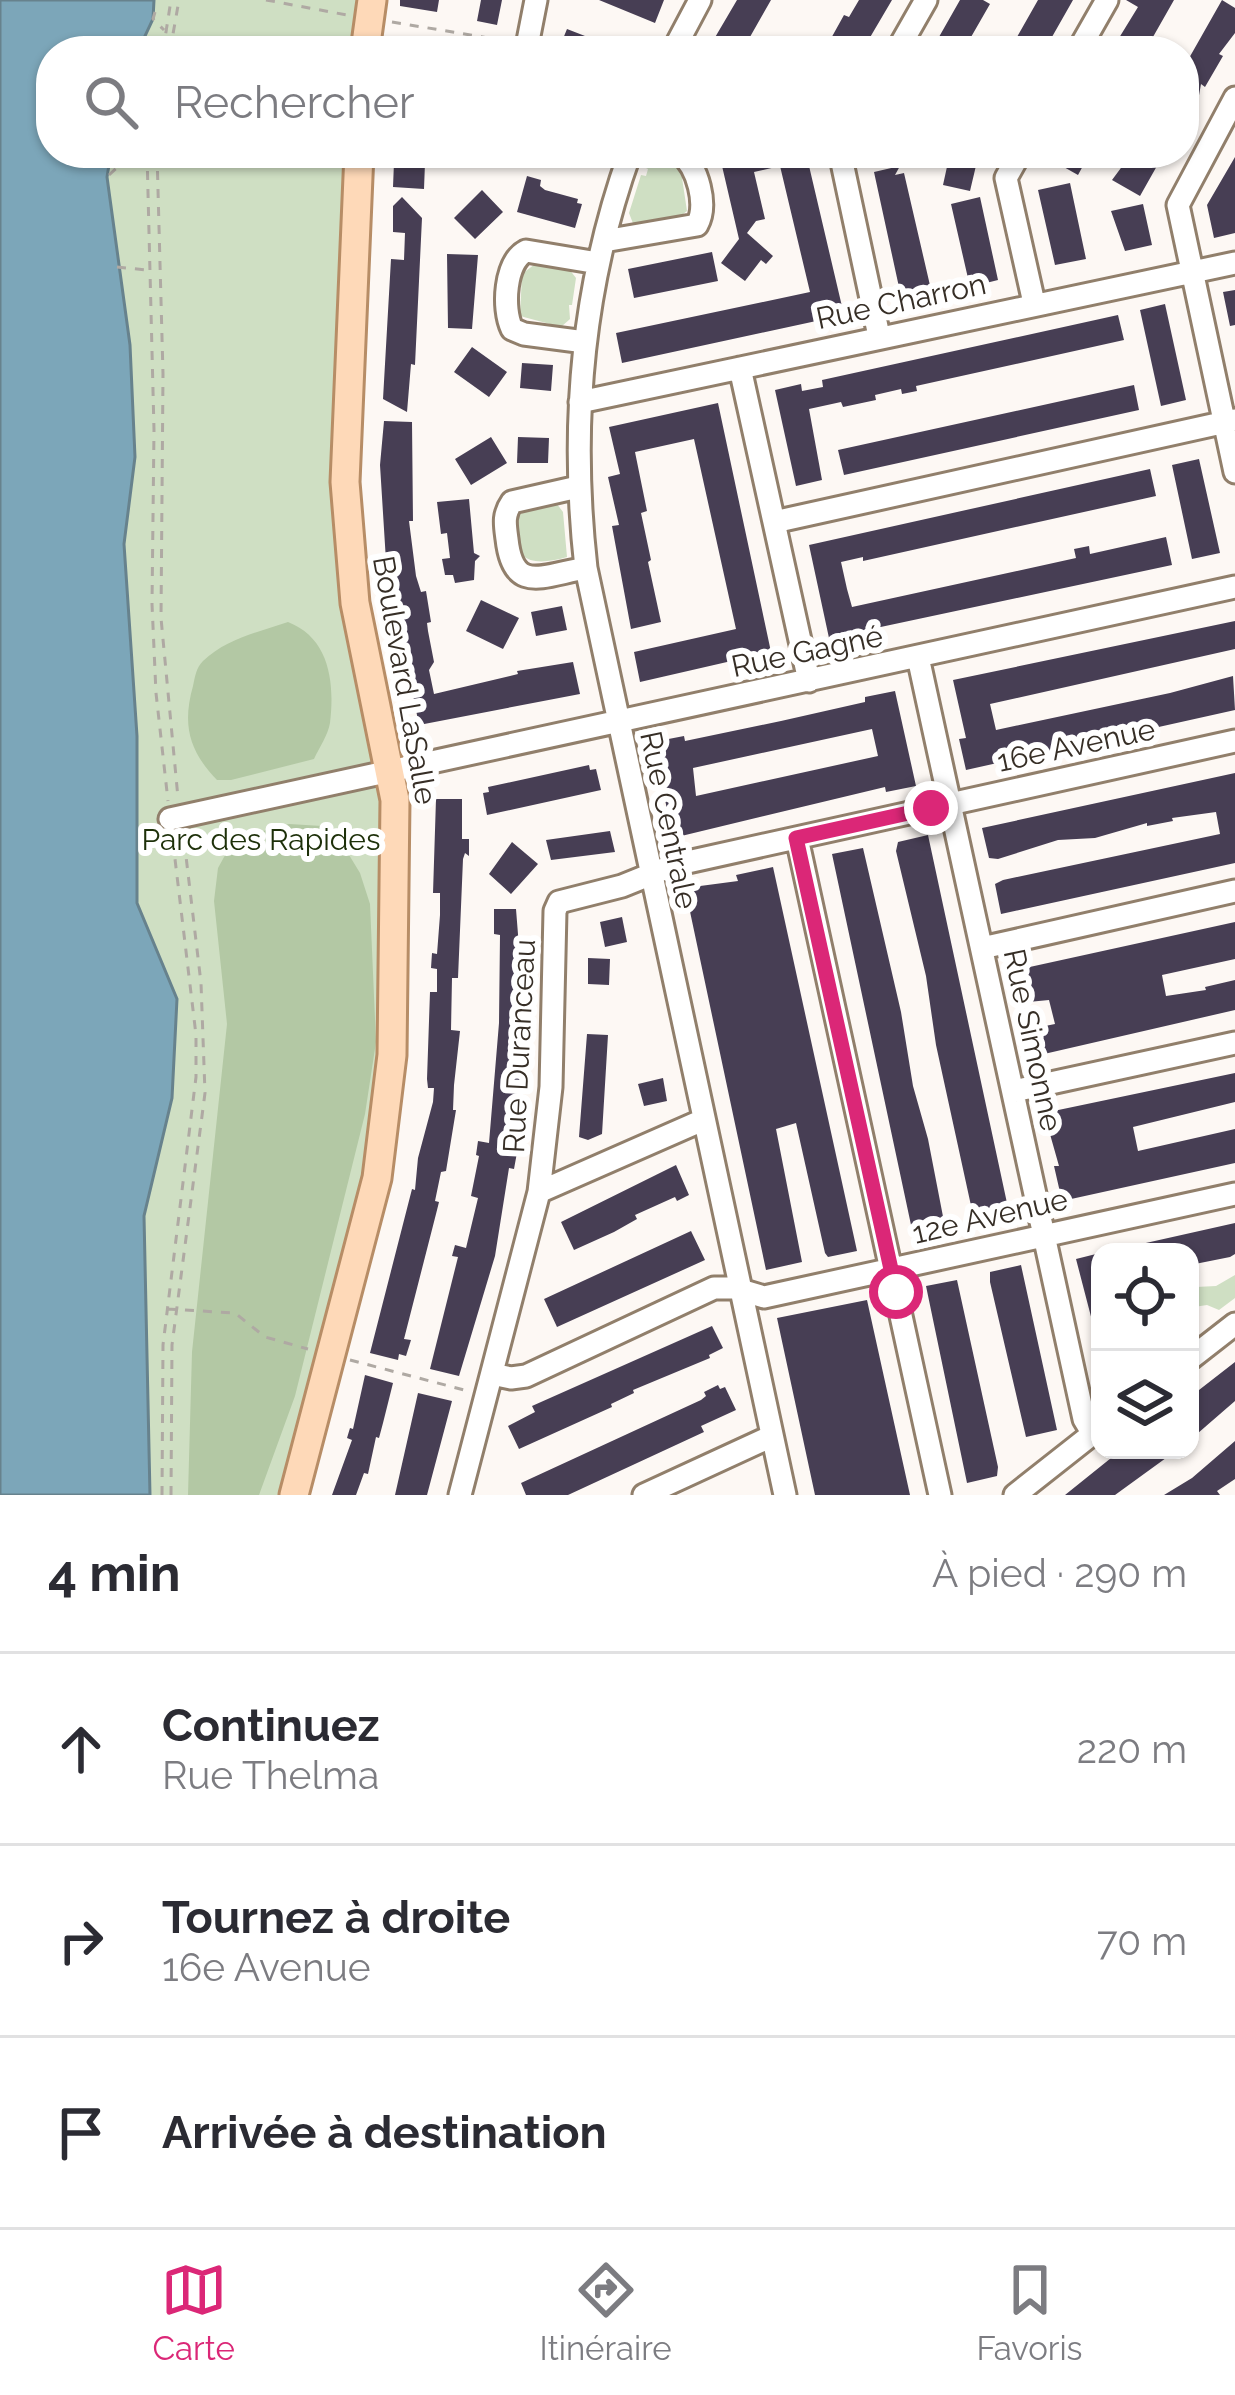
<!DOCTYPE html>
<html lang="fr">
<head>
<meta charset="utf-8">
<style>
  :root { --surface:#fff; --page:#f7f7f7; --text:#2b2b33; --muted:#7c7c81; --line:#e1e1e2; --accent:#db2777 }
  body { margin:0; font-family:Raleway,sans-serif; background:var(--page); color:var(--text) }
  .controls { position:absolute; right:36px; bottom:36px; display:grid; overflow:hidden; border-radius:24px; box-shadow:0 3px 9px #0004 }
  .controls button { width:108px; height:108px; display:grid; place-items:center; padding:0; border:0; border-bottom:3px solid var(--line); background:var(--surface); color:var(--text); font:60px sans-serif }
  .stop { position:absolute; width:36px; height:36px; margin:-27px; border:9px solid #db2777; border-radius:50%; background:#fff }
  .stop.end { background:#db2777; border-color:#fff; box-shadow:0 3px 12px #0008 }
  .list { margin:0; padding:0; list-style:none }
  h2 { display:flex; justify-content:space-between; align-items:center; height:156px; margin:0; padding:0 48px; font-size:51px }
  h2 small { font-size:39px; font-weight:400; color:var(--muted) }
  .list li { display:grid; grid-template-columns:78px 1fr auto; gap:36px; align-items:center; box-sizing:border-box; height:192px; padding:0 48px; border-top:3px solid var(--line) }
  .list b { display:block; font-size:45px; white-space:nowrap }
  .list p { margin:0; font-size:39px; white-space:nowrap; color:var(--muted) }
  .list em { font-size:39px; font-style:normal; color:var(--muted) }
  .icon { flex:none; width:66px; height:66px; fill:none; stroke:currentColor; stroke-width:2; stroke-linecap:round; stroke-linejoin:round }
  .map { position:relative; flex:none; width:1235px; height:1495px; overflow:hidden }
  .search { position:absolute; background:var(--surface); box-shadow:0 3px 9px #0004; left:36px; right:36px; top:36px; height:132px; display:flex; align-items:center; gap:30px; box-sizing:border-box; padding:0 42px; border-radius:48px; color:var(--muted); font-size:45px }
  .sheet { height:732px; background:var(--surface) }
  nav { display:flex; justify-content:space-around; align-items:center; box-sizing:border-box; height:168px; border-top:3px solid var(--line); background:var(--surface); font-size:33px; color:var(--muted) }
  nav a { display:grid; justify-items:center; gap:6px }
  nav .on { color:var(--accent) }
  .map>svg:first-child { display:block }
  .green { fill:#cfdfc3 }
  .forest { fill:#b3c8a4 }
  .water { fill:#7ca6b9; stroke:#67828d; stroke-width:3 }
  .building { fill:#473e54; fill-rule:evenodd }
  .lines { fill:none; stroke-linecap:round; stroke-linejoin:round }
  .minor-casing { stroke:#917f6b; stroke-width:27 }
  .major-casing { stroke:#b78d66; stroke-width:33 }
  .path { stroke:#afa9a3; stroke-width:3; stroke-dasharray:9 9; stroke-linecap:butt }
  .minor { stroke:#fff; stroke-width:21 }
  .major { stroke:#fed9b8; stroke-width:27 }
  .route { stroke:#db2777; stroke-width:15 }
  .labels { text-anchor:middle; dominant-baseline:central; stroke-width:12; stroke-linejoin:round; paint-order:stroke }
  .street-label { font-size:30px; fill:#362e26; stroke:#fff }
  .park-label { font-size:30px; fill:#1d3009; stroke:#fff }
</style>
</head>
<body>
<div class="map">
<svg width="1235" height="1495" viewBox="0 0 1235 1495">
  <rect width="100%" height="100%" fill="#fdf8f4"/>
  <!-- green -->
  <path class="green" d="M154,0H363L355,51H138Z
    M111,153H349L334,462L382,776V1061L369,1172L284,1495H0V661L135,802L137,736L124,544L135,457L130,345L107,177Z
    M657,154L681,171L687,211L678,218L634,226L629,213L641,175L646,176L648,169L644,167L649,155Z
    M535,264L569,269L576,278L572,305H569L570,319L561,327L520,316L522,274Z
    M557,504L563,512L567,557C529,568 508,560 519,515L527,510Z
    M1235,1275V1298L1219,1310L1207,1305L1194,1307L1190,1294L1196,1287L1216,1286Z"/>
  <!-- forest -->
  <path class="forest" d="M288,622C329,638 335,681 330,723C328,735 319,748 314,759L231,780H217C189,751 182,725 193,686C195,677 196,668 203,661C226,639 258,632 288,622Z
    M289,824L322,826L343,845L360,873L370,904L376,1042L365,1114L295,1396L259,1495H188L192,1352L227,1024L214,901L218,868L234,839Z"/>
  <!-- water -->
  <path class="water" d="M0,0H154L153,19L138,51H51V153H111L107,177L130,345L135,457L124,544L137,736V903L177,999L172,1098L144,1216L150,1495H0Z"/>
  <!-- building -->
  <path class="building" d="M400,0H439L437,12L400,6Z
    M481,0H502L497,25L477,21Z
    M599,0H664L655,23Z
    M737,0H771L742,51H707Z
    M859,0H892L862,51H824L844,15L849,17Z
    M960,0H983L990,4L963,51H931Z
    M1038,0H1073L1044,51H1009Z
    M1126,0H1174L1145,51H1111L1138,7Z
    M1222,0L1235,8V33L1219,54L1223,56L1205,87L1201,84L1198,101L1184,121V67Z
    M567,29L603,43L605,38L635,51H558Z
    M409,37L433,41L431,51H407Z
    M719,153H749L750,158L771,153H806L844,315L622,363L616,333L810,292L780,166L754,172L765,219L756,221L747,233L773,256L766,264L761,260L745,281L721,263L739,239Z
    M950,153H979L970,191L943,185Z
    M1039,153H1090L1078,175Z
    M1132,153L1162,157L1140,196L1112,180Z
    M1235,157V233L1214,238L1207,205Z
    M394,162L425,163L424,189L393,187Z
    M900,166L895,175L904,173L932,294L902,301L874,172Z
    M527,176L541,180L540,186L545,190L578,199L577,203L582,204L575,228L517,212Z
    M1070,183L1086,259L1055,265L1038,190Z
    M482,190L503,212L475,239L454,218Z
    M402,197L422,218L415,365L411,364L407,412L383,399L391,259L404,260L405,233L393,232V206Z
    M980,197L998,280L970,287L951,204Z
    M1143,204L1152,245L1125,251L1111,211Z
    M712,252L718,281L634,298L628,269Z
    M447,254L478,255L472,329L448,328Z
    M1235,290V325L1230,326L1223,292Z
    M1165,304L1186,400L1161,406L1140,310Z
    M1118,315L1124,340L916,386L917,391L902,394L901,389L875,395L876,400L843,407L841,402L809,409L822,480L796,486L775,390L801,384L802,391L823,387L822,380Z
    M472,347L507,372L489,397L454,372Z
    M522,363L553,365L551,391L520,388Z
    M1134,385L1139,410L844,475L838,450Z
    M718,403L771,652L640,682L634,652L736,629L694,439L635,452L647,511L641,513L651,560L648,562L661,622L631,629L612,526L619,525L608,477L620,474L609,427Z
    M384,421L412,422L413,521H409L416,576L421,592L426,591L431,622L427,623L428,631L434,662L429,670L434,694L518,674L517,671L573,662L580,694L419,725L386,561L380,465Z
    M491,437L507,463L471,485L455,459Z
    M518,437L549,438L548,463H517Z
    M1199,459L1220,553L1192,559L1172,465Z
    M1150,469L1156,496L863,561V557L841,562L847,589L852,607L1076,558L1074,549L1089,546L1090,554L1166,537L1172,565L829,638L809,545Z
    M469,499L474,553L480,556L475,561L474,580L455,583L453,575H445L442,559L450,558L447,533L441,534L437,502Z
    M481,600L519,618L503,649L466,631Z
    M562,606L567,630L536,636L531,612Z
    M1235,621V649L990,704L996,730L1170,693L1233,676L1235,710L966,770L959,739L966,738L953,680Z
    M895,691L916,786L886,792L885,787L673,838L653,742L684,736L685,741L781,721L865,702V697ZM872,729L878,756L696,796L693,768Z
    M589,765L590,770L596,769L601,790L487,815L483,793L489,792L488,787Z
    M1235,773V863L1001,914L995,884L1003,880L1220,834L1216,812L1172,818L1173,821L1147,826V823L1095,838L1058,840L998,859L989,858L982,828Z
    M436,799H462V839H469V856L465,853L463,859L458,978H452L451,1030L460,1031L454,1085L453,1110H456L446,1171L441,1172L435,1201L439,1202L436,1214L404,1339L411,1340L406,1356L399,1354L398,1360L370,1353L412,1189L415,1190L418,1158L433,1102L434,1088H428L427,1079L430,992H437V969L431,968L432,953L437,954L440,915V893H433Z
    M610,831L615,852L551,860L546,840Z
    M928,835L1010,1217L975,1224L936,1045L926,976L896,851L898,842Z
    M512,842L538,864L511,894L489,874Z
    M863,848L901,1012L913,1086L928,1139L946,1232L914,1239L832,854Z
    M773,867L857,1251L828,1257L825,1253L796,1123L776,1129L802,1262L766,1270L685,888L738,881L736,875Z
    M494,909H516L519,947H523L522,1052L513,1146L518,1147L514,1169L509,1168L495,1256L459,1376L430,1369L458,1257L452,1256L455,1245L466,1248L478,1198L471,1196L479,1156L476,1155L478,1141L489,1143L499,1023L500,935L494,934Z
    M622,917L627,942L605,947L600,922Z
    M1235,922V959L1162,975L1166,996L1206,990L1205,987L1235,980V1010L1031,1057L1025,1030L1055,1024L1049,1000L1018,1003L1011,971Z
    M588,958L610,959L609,985L588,984Z
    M587,1034L608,1035L602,1134L588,1140L579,1137Z
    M1235,1073V1102L1133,1127L1138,1151L1235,1129V1163L1062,1201L1054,1166H1059L1044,1113Z
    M663,1078L667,1101L644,1106L638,1084Z
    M676,1165L689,1195L677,1201L675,1197L635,1215L637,1219L614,1232L574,1250L561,1222Z
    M1235,1223V1254L1230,1257L1190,1265V1252H1129L1128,1247Z
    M691,1231L705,1260L557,1327L544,1299Z
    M1100,1253V1331L1095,1332L1076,1259Z
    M1021,1265L1057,1430L1026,1437L990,1282V1272Z
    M957,1280L998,1467L997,1476L967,1483L926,1286Z
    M867,1300L910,1495H815L777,1318Z
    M712,1326L723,1348L709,1355L710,1358L633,1390L634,1393L611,1404L612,1407L519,1449L508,1426L535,1412L532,1406Z
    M1235,1362V1401L1190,1440V1397Z
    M365,1375L393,1383L383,1423L379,1438L376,1437L368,1474L364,1473L356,1495H332L352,1440L347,1438L350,1428L353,1429Z
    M718,1385L720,1389L725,1387L736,1410L701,1426L704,1432L568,1495H526L521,1483L701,1400L706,1396L704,1392Z
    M418,1393L452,1401L427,1495H395Z
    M1235,1441V1479L1217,1491L1220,1495H1164L1192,1478Z
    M1121,1450H1177L1115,1495H1065Z"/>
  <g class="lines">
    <!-- minor casing -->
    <g class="minor-casing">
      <path id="minor" d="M526,51L536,0
        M673,51L700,0
        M897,51L926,0
        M1078,51L1107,0
        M1235,98L1178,205L1235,472
        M630,153C582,286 570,427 586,568L785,1495
        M840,153L879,336
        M1020,153L1006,178L1034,303
        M604,241L697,225C708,205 698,167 680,153
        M585,342L524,334L512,329C502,308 505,262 526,251L598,263
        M740,368L809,681
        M580,402L1235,263
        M578,487L512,502C503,515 505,524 507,539C513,595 543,575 586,568
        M774,522L1235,420
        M918,657L1084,1419L1093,1434
        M170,819L1235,587
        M797,838L940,1495
        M982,948L1235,891
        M1014,1091L1235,1043
        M539,1192L703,1120
        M1190,1359L1235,1324
        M492,1374L511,1378L526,1376L714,1288H734L764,1297L1235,1194
        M460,1495L539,1192L551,1087L555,911L559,902L622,886L674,865L1235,741
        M644,1495L772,1436
        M1015,1495L1100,1428"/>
    </g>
    <!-- major casing -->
    <g class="major-casing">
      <path id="major" d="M365,51L372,0
        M294,1495L377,1178L392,1055L395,800L355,603L345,482L359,153"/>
    </g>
    <!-- path -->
    <path class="path" d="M266,0L347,15
      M155,12L153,19L164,30
      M392,22L507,41
      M163,51L171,0
      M170,51L179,0
      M147,153L154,430L152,604L156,693L168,801
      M157,153L163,374L161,618L178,798
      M109,175L122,163L124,153
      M117,267L147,270
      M167,1309L235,1313L265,1337L308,1349
      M350,1360L468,1391
      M162,1495L163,1345L196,1077V1035L172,834
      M171,1495L172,1345L205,1093L201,983L183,831"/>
    <!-- minor -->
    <use href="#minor" class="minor"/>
    <!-- major -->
    <use href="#major" class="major"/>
  </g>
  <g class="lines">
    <!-- route -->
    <path class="route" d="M896,1292L796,838L931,808"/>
  </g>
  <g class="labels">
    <!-- street labels -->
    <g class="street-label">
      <text transform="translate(901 301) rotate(-12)">Rue Charron</text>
      <text transform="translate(807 651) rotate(-12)">Rue Gagné</text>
      <text transform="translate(405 680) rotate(80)">Boulevard LaSalle</text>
      <text transform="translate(1076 745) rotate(-12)">16e Avenue</text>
      <text transform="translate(669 820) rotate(78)">Rue Centrale</text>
      <text transform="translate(1033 1040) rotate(78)">Rue Simonne</text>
      <text transform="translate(519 1046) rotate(-87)">Rue Duranceau</text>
      <text transform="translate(990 1216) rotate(-13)">12e Avenue</text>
    </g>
    <!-- park labels -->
    <g class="park-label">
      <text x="261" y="839">Parc des Rapides</text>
    </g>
  </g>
</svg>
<div class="controls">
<button><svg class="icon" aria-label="locate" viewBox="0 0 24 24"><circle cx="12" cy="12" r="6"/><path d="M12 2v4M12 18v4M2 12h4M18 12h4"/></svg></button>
<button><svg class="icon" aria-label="layers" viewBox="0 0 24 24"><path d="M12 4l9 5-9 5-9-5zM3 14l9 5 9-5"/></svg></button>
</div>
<div class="stop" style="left:896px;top:1292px"></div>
<div class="stop end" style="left:931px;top:808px"></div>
<div class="search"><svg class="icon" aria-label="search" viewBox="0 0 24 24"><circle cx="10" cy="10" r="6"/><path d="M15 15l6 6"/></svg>Rechercher</div>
</div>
<section class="sheet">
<h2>4 min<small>À pied · 290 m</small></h2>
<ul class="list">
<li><svg class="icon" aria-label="ahead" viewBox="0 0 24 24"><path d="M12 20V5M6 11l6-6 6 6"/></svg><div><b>Continuez</b><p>Rue Thelma</p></div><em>220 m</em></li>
<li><svg class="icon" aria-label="right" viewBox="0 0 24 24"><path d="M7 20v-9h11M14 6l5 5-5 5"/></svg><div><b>Tournez à droite</b><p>16e Avenue</p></div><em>70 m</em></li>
<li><svg class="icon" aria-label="arrive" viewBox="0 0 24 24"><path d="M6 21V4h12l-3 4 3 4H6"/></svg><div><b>Arrivée à destination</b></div></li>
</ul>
</section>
<nav>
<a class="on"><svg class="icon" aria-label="map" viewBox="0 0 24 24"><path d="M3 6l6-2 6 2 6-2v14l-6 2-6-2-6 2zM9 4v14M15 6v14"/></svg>Carte</a>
<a><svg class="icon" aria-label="directions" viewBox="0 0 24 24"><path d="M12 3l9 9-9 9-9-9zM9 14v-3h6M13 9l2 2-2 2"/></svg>Itinéraire</a>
<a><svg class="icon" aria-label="saved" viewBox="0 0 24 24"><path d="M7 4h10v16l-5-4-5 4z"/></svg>Favoris</a>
</nav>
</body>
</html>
